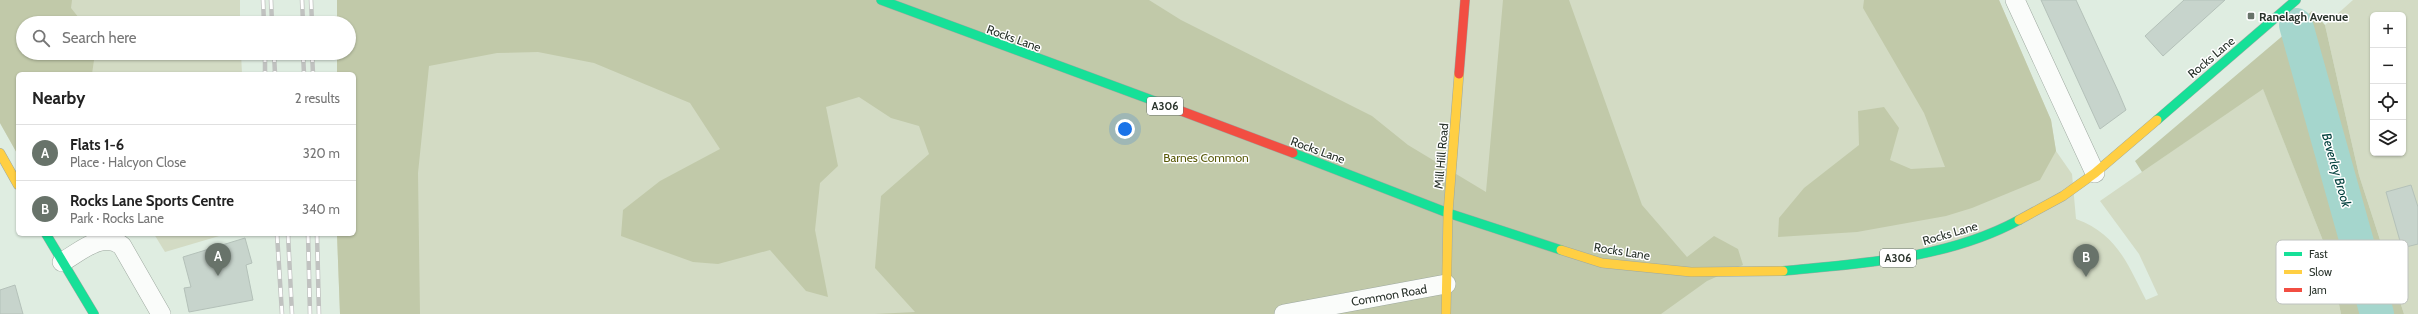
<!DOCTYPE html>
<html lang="en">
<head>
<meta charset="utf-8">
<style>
  :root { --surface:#fff; --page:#f2f2f2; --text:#222; --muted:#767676; --line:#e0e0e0; --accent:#68736a }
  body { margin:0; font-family:Cabin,sans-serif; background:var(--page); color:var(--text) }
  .controls { position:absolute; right:12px; top:12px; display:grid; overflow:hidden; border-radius:6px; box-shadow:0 1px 3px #0004 }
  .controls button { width:36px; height:36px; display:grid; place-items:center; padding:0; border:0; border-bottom:1px solid var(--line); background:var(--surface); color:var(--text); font:20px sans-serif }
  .you { position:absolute; left:1125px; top:129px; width:14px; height:14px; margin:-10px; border:3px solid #fff; border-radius:50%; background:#1a73e8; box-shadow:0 0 0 6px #1a73e833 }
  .badge { display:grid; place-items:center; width:26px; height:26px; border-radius:50%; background:var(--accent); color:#fff; font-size:13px; font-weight:700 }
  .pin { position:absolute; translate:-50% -33px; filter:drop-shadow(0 1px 2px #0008) }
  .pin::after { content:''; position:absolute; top:21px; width:14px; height:12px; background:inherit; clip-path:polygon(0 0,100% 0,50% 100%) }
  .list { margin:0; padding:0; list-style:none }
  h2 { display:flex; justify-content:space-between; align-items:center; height:52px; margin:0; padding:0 16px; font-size:17px }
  h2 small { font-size:13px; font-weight:400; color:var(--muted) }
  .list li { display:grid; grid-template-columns:26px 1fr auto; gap:12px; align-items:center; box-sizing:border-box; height:56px; padding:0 16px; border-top:1px solid var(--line) }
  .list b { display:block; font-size:15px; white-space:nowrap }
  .list p { margin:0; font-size:13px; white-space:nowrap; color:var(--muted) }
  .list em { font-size:13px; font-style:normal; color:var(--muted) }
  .icon { flex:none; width:22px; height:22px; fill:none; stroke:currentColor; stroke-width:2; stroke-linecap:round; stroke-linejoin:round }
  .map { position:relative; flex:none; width:2418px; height:314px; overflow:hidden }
  .search { position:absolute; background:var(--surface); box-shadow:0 1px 3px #0004; left:16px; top:16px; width:340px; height:44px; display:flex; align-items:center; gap:10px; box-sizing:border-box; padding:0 14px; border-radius:22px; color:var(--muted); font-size:15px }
  .panel { position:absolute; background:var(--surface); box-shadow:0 1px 3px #0004; left:16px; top:72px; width:340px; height:164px; border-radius:6px }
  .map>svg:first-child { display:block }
  .green { fill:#d3dbc4; fill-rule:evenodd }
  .forest { fill:#c1c9a9 }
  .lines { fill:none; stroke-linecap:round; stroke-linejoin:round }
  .river { stroke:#a5d6cd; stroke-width:34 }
  .building { fill:#c7d4cc; stroke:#b4c1b9 }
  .street-casing { stroke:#9ea9a0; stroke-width:20 }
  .fast-casing { stroke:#9ea9a0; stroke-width:10 }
  .slow-casing { stroke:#9ea9a0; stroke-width:10 }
  .jam-casing { stroke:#9ea9a0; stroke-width:10 }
  .street { stroke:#fafcfa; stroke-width:19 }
  .fast { stroke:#16e098; stroke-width:9 }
  .slow { stroke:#ffcf43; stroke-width:9 }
  .jam { stroke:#f24e42; stroke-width:9 }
  .rail-casing { stroke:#c0c2c0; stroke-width:4.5 }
  .rail { stroke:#fff; stroke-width:3; stroke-dasharray:9; stroke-linecap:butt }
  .poi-dot { fill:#68736a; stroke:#fff; stroke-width:1.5 }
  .labels { text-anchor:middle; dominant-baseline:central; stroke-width:3; stroke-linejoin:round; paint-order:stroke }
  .shield { fill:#fff; stroke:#68706a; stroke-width:1 }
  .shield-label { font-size:11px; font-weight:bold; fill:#28322a }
  .poi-label { font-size:12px; font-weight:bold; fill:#28322a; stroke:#fff; text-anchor:start }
  .street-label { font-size:12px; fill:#28322a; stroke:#fff }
  .park-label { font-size:12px; fill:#5a5b0a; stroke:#fff }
  .water-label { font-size:13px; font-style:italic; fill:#02403d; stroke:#fff }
  .key { fill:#fff; stroke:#bec2bf; stroke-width:1 }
  .key-label { font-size:11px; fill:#28322a }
</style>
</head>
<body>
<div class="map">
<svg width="2418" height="314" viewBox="0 0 2418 314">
  <rect width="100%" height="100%" fill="#dfede1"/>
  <!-- green -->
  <path class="green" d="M0,0H240V23H23V53H241L242,74H18V155L0,123Z
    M337,0H1999L2051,120L2056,151L2072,174L2076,219C2117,234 2127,263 2146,300L2158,295L2139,254L2100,201L2263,88L2329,256L2341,314H340L337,234H354V74H337V53H349V23H337Z
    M2353,0H2418V314H2404L2359,175L2325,25ZM2373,15H2403V153H2373Z
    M154,234H226L165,252Z"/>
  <!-- forest -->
  <path class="forest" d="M0,0H72L71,8L83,23H23V53H95L92,74H18V155L0,123Z
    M337,0H1149L1181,20L1372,116L1408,145L1486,192L1503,0H1569L1642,205L1687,257L1714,236L1738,249L1743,265L1707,281L1661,314H875L915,312L875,268L881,196L929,154L919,126L891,118L859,97L826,107L838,166L820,183L815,230L828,297L806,291L770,250L718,264L693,262L621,236L623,210L660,181L720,149L690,103L594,63L538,52L497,53L429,66L418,173L420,314H340L337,234H354V74H337V53H349V23H337Z
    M1864,0H1999L2051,120L2056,151L2040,180L1972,208L1946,216L1857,232L1778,237L1779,218L1804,188L1859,145L1858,111L1884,107L1899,128L1890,160L1911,169L1945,167L1924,113L1863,8Z
    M2312,11L2325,25L2359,175L2404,314H2341L2329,256L2263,89L2142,172L2135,161Z"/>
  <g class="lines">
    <!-- river -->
    <path class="river" d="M2296,25L2377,314"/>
  </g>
  <!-- building -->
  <path class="building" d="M2041,0H2076L2118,91L2126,110L2100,129Z
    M2184,0H2225L2163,56L2145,36Z
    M2411,185L2418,207V244L2402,248L2386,192Z
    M245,238L252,263L246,265L253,300L189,312L184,288L191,287L183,257Z
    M15,285L23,314H0V290Z"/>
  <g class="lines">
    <!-- street casing -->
    <g class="street-casing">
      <path id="street" d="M2015,0L2095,173
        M62,262C80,252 103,230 122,246L161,314
        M1284,314L1446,284"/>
    </g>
    <!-- fast casing -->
    <g class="fast-casing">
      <path id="fast" d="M881,0L1176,109
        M2157,120L2296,0
        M1293,153L1448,213L1561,250
        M46,234L94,314
        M1783,271C1863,263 1947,259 2019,220"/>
    </g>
    <!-- slow casing -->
    <g class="slow-casing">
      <path id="slow" d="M0,153L18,185
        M2019,220L2063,196L2095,173L2157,120
        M1561,250L1602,263L1691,272L1783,271
        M1446,314L1448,213L1459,74"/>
    </g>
    <!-- jam casing -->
    <g class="jam-casing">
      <path id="jam" d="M1459,74L1465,0
        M1176,109L1293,153"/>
    </g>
    <!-- street -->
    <use href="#street" class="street"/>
    <!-- fast -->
    <use href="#fast" class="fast"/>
    <!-- slow -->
    <use href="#slow" class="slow"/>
    <!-- jam -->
    <use href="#jam" class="jam"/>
    <!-- rail casing -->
    <g class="rail-casing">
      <path id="rail" d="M263,0L264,23
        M271,0L272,23
        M302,0L303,23
        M311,0L312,23
        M265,53V74
        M274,53L275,74
        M303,53L304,74
        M312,53L313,74
        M277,234L282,314
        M288,234L292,314
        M308,234L310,314
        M317,234L319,314"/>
    </g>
    <!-- rail -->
    <use href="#rail" class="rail"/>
  </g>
  <!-- markers -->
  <rect class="poi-dot" x="2247" y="12" width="8" height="8" rx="2"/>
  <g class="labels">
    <!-- shield labels -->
    <g class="shield">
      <rect x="1147" y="97" width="36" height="18" rx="3"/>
      <rect x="1880" y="249" width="36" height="18" rx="3"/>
    </g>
    <g class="shield-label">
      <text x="1165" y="106">A306</text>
      <text x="1898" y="258">A306</text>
    </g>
    <!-- poi labels -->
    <g class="poi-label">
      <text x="2259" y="16">Ranelagh Avenue</text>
    </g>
    <!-- street labels -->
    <g class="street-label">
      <text transform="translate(1014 38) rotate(20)">Rocks Lane</text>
      <text transform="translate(2211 57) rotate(-40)">Rocks Lane</text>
      <text transform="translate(1318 150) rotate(20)">Rocks Lane</text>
      <text transform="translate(1441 156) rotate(-85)">Mill Hill Road</text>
      <text transform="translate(1950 233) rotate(-16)">Rocks Lane</text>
      <text transform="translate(1622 251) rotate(9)">Rocks Lane</text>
      <text transform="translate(1389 295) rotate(-10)">Common Road</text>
    </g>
    <!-- park labels -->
    <g class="park-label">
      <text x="1206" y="157">Barnes Common</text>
    </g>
    <!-- water labels -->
    <g class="water-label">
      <text transform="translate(2337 170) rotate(74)">Beverley Brook</text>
    </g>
  </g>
  <!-- legend -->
  <rect x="2276" y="240" width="132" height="64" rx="6" class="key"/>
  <rect x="2284" y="252" width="18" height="4" fill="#16e098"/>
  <rect x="2284" y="270" width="18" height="4" fill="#ffcf43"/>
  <rect x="2284" y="288" width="18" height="4" fill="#f24e42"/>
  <g class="key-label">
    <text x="2309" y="258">Fast</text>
    <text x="2309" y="276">Slow</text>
    <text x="2309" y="294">Jam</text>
  </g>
</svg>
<div class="controls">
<button>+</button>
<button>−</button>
<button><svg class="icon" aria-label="locate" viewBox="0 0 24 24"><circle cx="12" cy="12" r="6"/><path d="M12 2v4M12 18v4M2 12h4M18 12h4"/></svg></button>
<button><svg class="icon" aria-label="layers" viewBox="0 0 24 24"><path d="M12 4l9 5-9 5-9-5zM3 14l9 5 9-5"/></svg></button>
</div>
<div class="you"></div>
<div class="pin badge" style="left:218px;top:276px">A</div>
<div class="pin badge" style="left:2086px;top:277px">B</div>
<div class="search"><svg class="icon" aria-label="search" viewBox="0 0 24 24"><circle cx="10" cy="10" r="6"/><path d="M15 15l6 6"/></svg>Search here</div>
<section class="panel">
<h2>Nearby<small>2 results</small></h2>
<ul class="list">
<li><span class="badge">A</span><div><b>Flats 1-6</b><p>Place · Halcyon Close</p></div><em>320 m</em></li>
<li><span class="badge">B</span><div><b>Rocks Lane Sports Centre</b><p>Park · Rocks Lane</p></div><em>340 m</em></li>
</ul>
</section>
</div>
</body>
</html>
